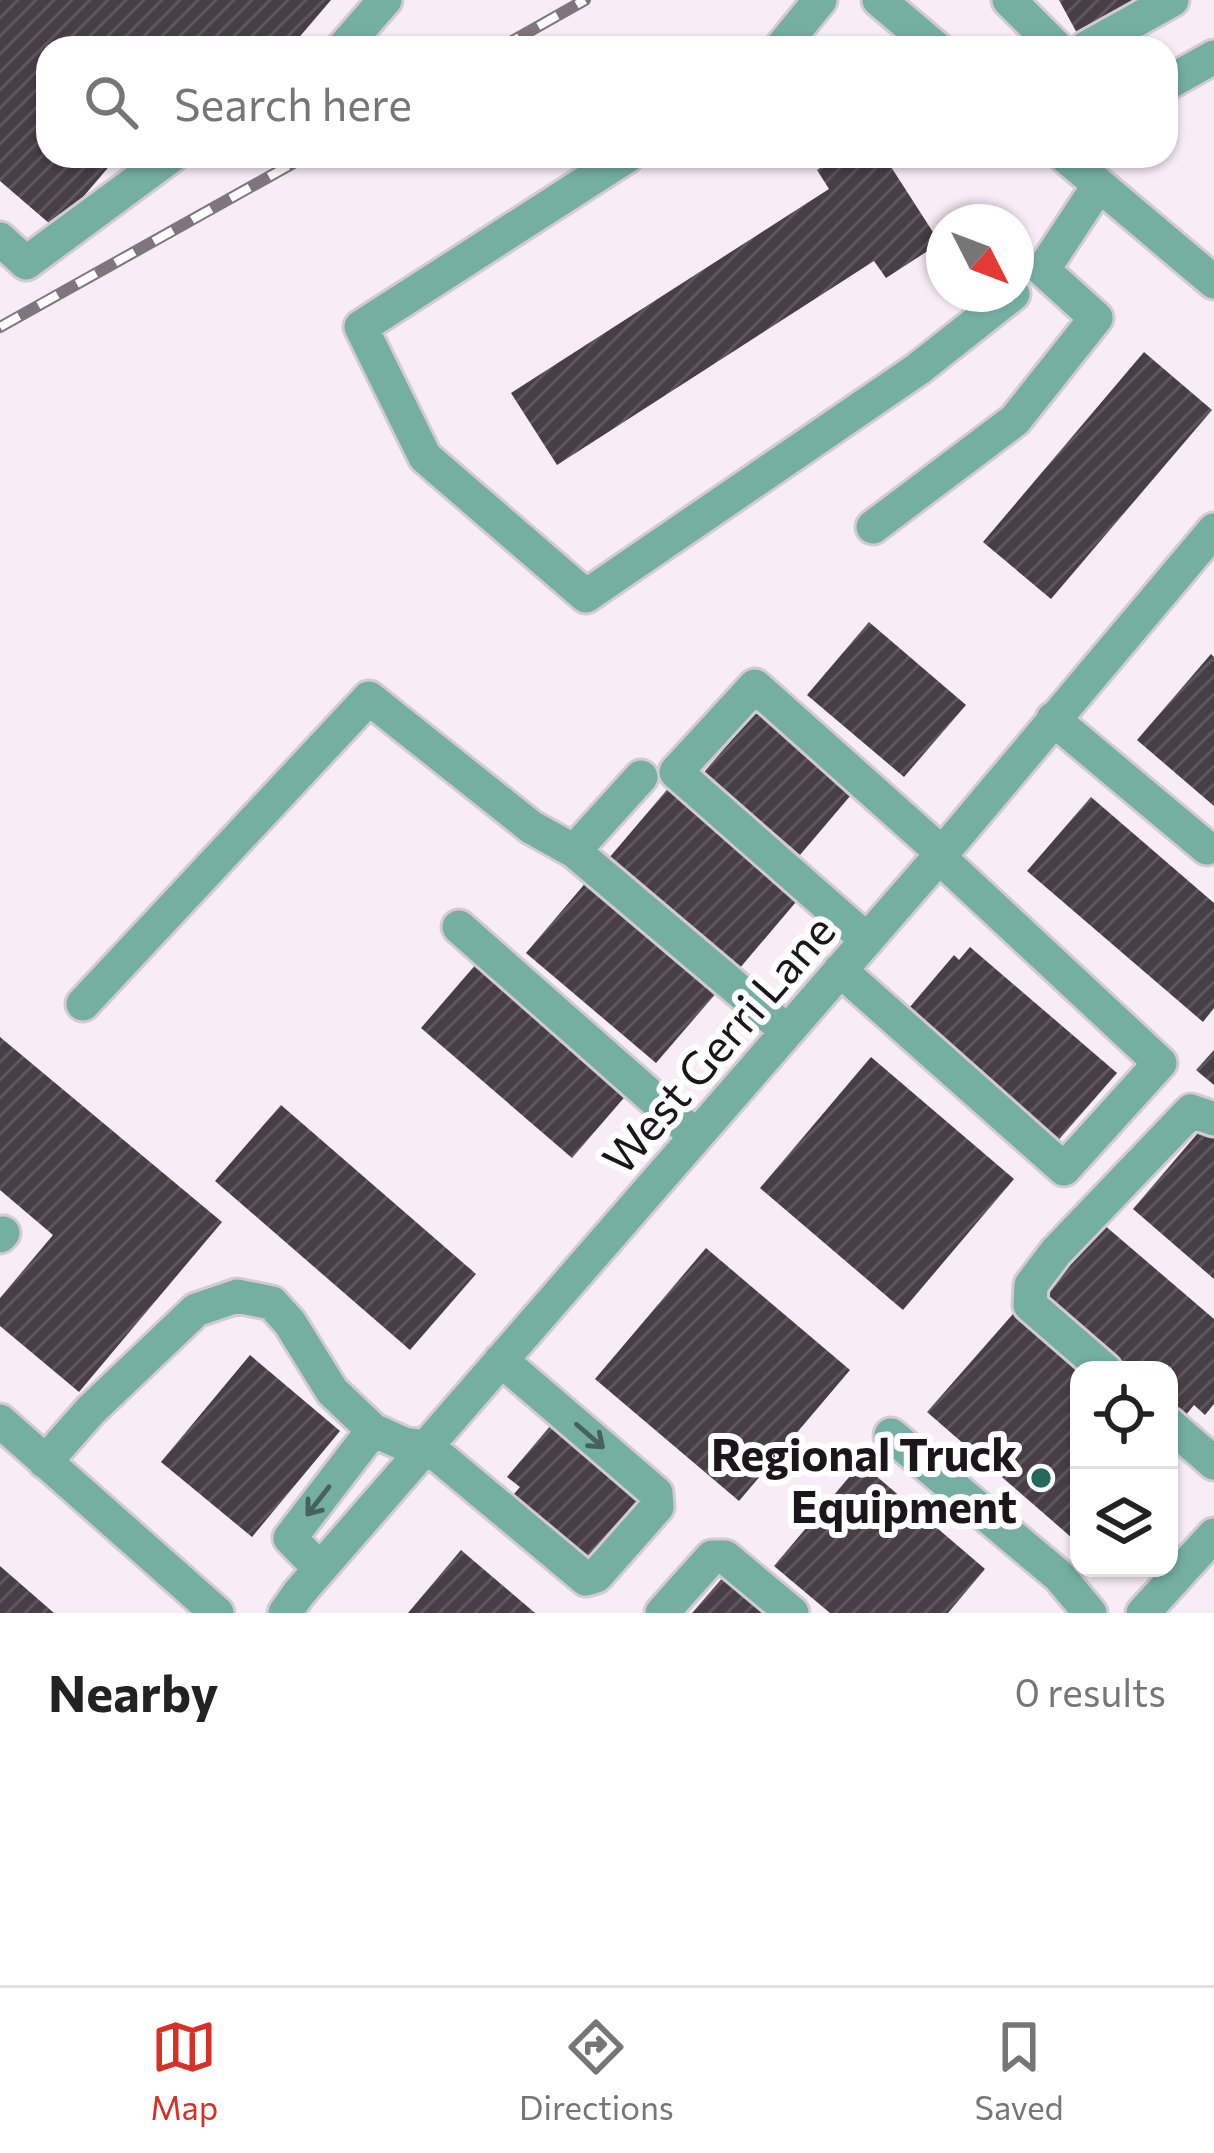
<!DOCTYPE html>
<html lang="en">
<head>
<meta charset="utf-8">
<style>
  :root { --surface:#fff; --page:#f6f6f6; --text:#222; --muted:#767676; --line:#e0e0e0; --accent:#d93025 }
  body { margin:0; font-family:Commissioner,sans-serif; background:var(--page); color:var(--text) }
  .controls { position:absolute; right:36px; bottom:36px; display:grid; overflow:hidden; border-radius:24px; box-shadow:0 3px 9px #0004 }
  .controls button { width:108px; height:108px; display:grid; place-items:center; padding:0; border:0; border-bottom:3px solid var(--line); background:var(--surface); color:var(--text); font:60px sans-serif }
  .compass { position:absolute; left:926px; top:204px; width:108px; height:108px; border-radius:50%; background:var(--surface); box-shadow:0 3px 9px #0004; rotate:132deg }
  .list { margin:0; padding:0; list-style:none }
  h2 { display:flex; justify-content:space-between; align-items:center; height:156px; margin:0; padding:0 48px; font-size:51px }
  h2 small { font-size:39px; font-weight:400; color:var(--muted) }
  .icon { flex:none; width:66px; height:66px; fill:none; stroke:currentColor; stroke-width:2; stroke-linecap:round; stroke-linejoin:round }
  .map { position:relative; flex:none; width:1214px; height:1613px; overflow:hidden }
  .search { position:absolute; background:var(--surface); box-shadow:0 3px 9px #0004; left:36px; right:36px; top:36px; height:132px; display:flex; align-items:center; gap:30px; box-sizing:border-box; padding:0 42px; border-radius:36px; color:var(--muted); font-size:45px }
  .sheet { height:372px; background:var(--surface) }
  nav { display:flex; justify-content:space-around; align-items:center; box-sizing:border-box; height:168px; border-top:3px solid var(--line); background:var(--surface); font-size:33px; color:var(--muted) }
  nav a { display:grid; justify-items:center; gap:6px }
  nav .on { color:var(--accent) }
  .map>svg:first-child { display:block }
  .building { fill:url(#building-hatch) }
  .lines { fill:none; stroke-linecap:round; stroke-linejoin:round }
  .minor-casing { stroke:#d4cad3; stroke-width:39 }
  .minor { stroke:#74afa1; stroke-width:33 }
  .rail-casing { stroke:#7e767d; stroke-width:12 }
  .rail { stroke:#fff; stroke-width:8; stroke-dasharray:22; stroke-linecap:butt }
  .oneway { stroke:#47625d }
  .poi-dot { fill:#24695b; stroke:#fff; stroke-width:4.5 }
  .labels { text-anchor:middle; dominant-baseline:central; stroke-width:12; stroke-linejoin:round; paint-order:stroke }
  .street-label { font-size:45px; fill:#1a1619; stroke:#fff }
  .poi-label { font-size:45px; font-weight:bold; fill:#1a1619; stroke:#fff; text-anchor:end }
</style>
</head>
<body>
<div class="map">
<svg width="1214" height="1613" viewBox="0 0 1214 1613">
  <defs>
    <pattern id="building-hatch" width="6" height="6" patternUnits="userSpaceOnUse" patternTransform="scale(3)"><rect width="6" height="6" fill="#483f46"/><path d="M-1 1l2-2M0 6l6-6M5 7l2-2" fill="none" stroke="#5f575d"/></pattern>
  </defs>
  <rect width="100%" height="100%" fill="#f8ecf6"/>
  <!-- building -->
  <path class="building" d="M0,0H331L290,48H48V156H118L66,217L50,224L0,181Z
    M1059,0H1141L1078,35Z
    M838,156H884L940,243L886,278L874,261L557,465L511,393L829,189L817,170Z
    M1144,352L1212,410L1051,599L983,542Z
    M869,622L966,705L904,777L807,695Z
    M1211,654L1214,657V806L1137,740Z
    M766,700L862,782L800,855L704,772Z
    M671,785L801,896L739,969L609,858Z
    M1091,797L1214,903V1008L1203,1022L1027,871Z
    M588,880L718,991L656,1063L526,953Z
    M970,947L1117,1073L1055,1144L904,1014L954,955L959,960Z
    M483,956L635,1085L572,1158L421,1028Z
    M0,1037L222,1222L79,1392L0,1326V1298L53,1235L0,1190Z
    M1214,1050V1085L1196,1070Z
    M871,1057L1014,1179L903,1310L760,1188Z
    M281,1105L476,1274L410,1350L215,1181Z
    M1209,1120L1214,1124V1279L1133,1209Z
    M1103,1224L1214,1319V1404L1205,1415L1194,1405L1185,1416L1169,1402V1370H1131L1043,1295Z
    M706,1248L850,1370L739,1501L595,1379Z
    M1019,1307L1092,1370H1079V1544L927,1412Z
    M250,1355L340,1431L252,1537L161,1462Z
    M557,1418L651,1498L589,1571L507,1502L520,1487L507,1477Z
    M861,1463L985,1569L948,1613H830L774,1566Z
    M461,1550L535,1613H408Z
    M0,1566L54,1613H0Z
    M731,1568L783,1613H692Z"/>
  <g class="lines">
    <!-- minor casing -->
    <g class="minor-casing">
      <path id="minor" d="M879,0L936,48
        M1009,0L1057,48
        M343,48L385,0
        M781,48L820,0
        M1086,48L1172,0
        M1166,84L1214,57
        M627,156L361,327L425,457L586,596L918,369L1013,294
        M1065,156L1214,282
        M0,239L26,263L171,156
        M873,527L1015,420L1096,318L1043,270L1099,185
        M1053,719L1207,848
        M641,777L574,851L787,1031
        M459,927L696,1136
        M867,940L676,772L755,686L942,853
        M840,970L1064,1169L1160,1063L939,857
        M83,1004L369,698L531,827L574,851
        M0,1236L3,1233
        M1105,1370L1030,1305L1031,1285L1056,1252L1191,1111L1214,1119
        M0,1421L217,1613
        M1169,1424L1214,1463
        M891,1435L1059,1576L1090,1613
        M45,1462L91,1410L196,1310L237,1296L272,1303L290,1323L332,1391L373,1430L404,1444L428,1447L586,1579L596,1576L657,1507L656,1493L501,1360
        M320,1569L290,1538L373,1430
        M285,1613L299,1593L939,857L1214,530
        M662,1613L712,1557H725L792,1613
        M1143,1613L1214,1535"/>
    </g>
    <!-- minor -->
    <use href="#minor" class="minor"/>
    <!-- rail casing -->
    <g class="rail-casing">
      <path id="rail" d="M500,48L585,0
        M0,327L306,156"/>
    </g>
    <!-- rail -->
    <use href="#rail" class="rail"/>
  </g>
  <!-- one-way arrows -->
  <defs><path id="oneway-shaft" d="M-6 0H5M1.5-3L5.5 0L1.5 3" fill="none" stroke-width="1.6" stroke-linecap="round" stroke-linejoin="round" transform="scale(3)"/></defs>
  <g class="oneway">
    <use href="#oneway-shaft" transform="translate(590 1436) rotate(41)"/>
    <use href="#oneway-shaft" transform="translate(318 1501) rotate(128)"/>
  </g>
  <!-- markers -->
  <circle class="poi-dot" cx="1041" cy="1478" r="12"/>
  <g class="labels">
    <!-- street labels -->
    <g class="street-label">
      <text transform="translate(717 1043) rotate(-49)">West Gerri Lane</text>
    </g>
    <!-- poi labels -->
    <g class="poi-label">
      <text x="1017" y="1452">Regional Truck<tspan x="1017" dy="52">Equipment</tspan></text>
    </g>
  </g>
</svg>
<div class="controls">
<button><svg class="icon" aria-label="locate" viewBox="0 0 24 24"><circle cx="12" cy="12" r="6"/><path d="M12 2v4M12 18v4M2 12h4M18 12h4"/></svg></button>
<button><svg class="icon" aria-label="layers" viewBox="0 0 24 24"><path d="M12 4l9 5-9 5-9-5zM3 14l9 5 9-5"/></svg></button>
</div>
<svg class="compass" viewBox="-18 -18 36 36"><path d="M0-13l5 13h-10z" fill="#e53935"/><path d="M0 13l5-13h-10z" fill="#767676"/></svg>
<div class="search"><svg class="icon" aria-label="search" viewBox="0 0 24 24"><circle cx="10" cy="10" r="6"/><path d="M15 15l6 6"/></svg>Search here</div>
</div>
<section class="sheet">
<h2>Nearby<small>0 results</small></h2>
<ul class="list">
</ul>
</section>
<nav>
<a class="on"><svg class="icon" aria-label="map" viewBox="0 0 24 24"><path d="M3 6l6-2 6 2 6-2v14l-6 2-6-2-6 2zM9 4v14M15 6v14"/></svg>Map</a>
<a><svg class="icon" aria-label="directions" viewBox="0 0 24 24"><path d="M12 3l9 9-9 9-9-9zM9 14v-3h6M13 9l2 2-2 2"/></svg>Directions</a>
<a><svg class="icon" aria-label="saved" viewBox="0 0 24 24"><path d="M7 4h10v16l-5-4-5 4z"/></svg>Saved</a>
</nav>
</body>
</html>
